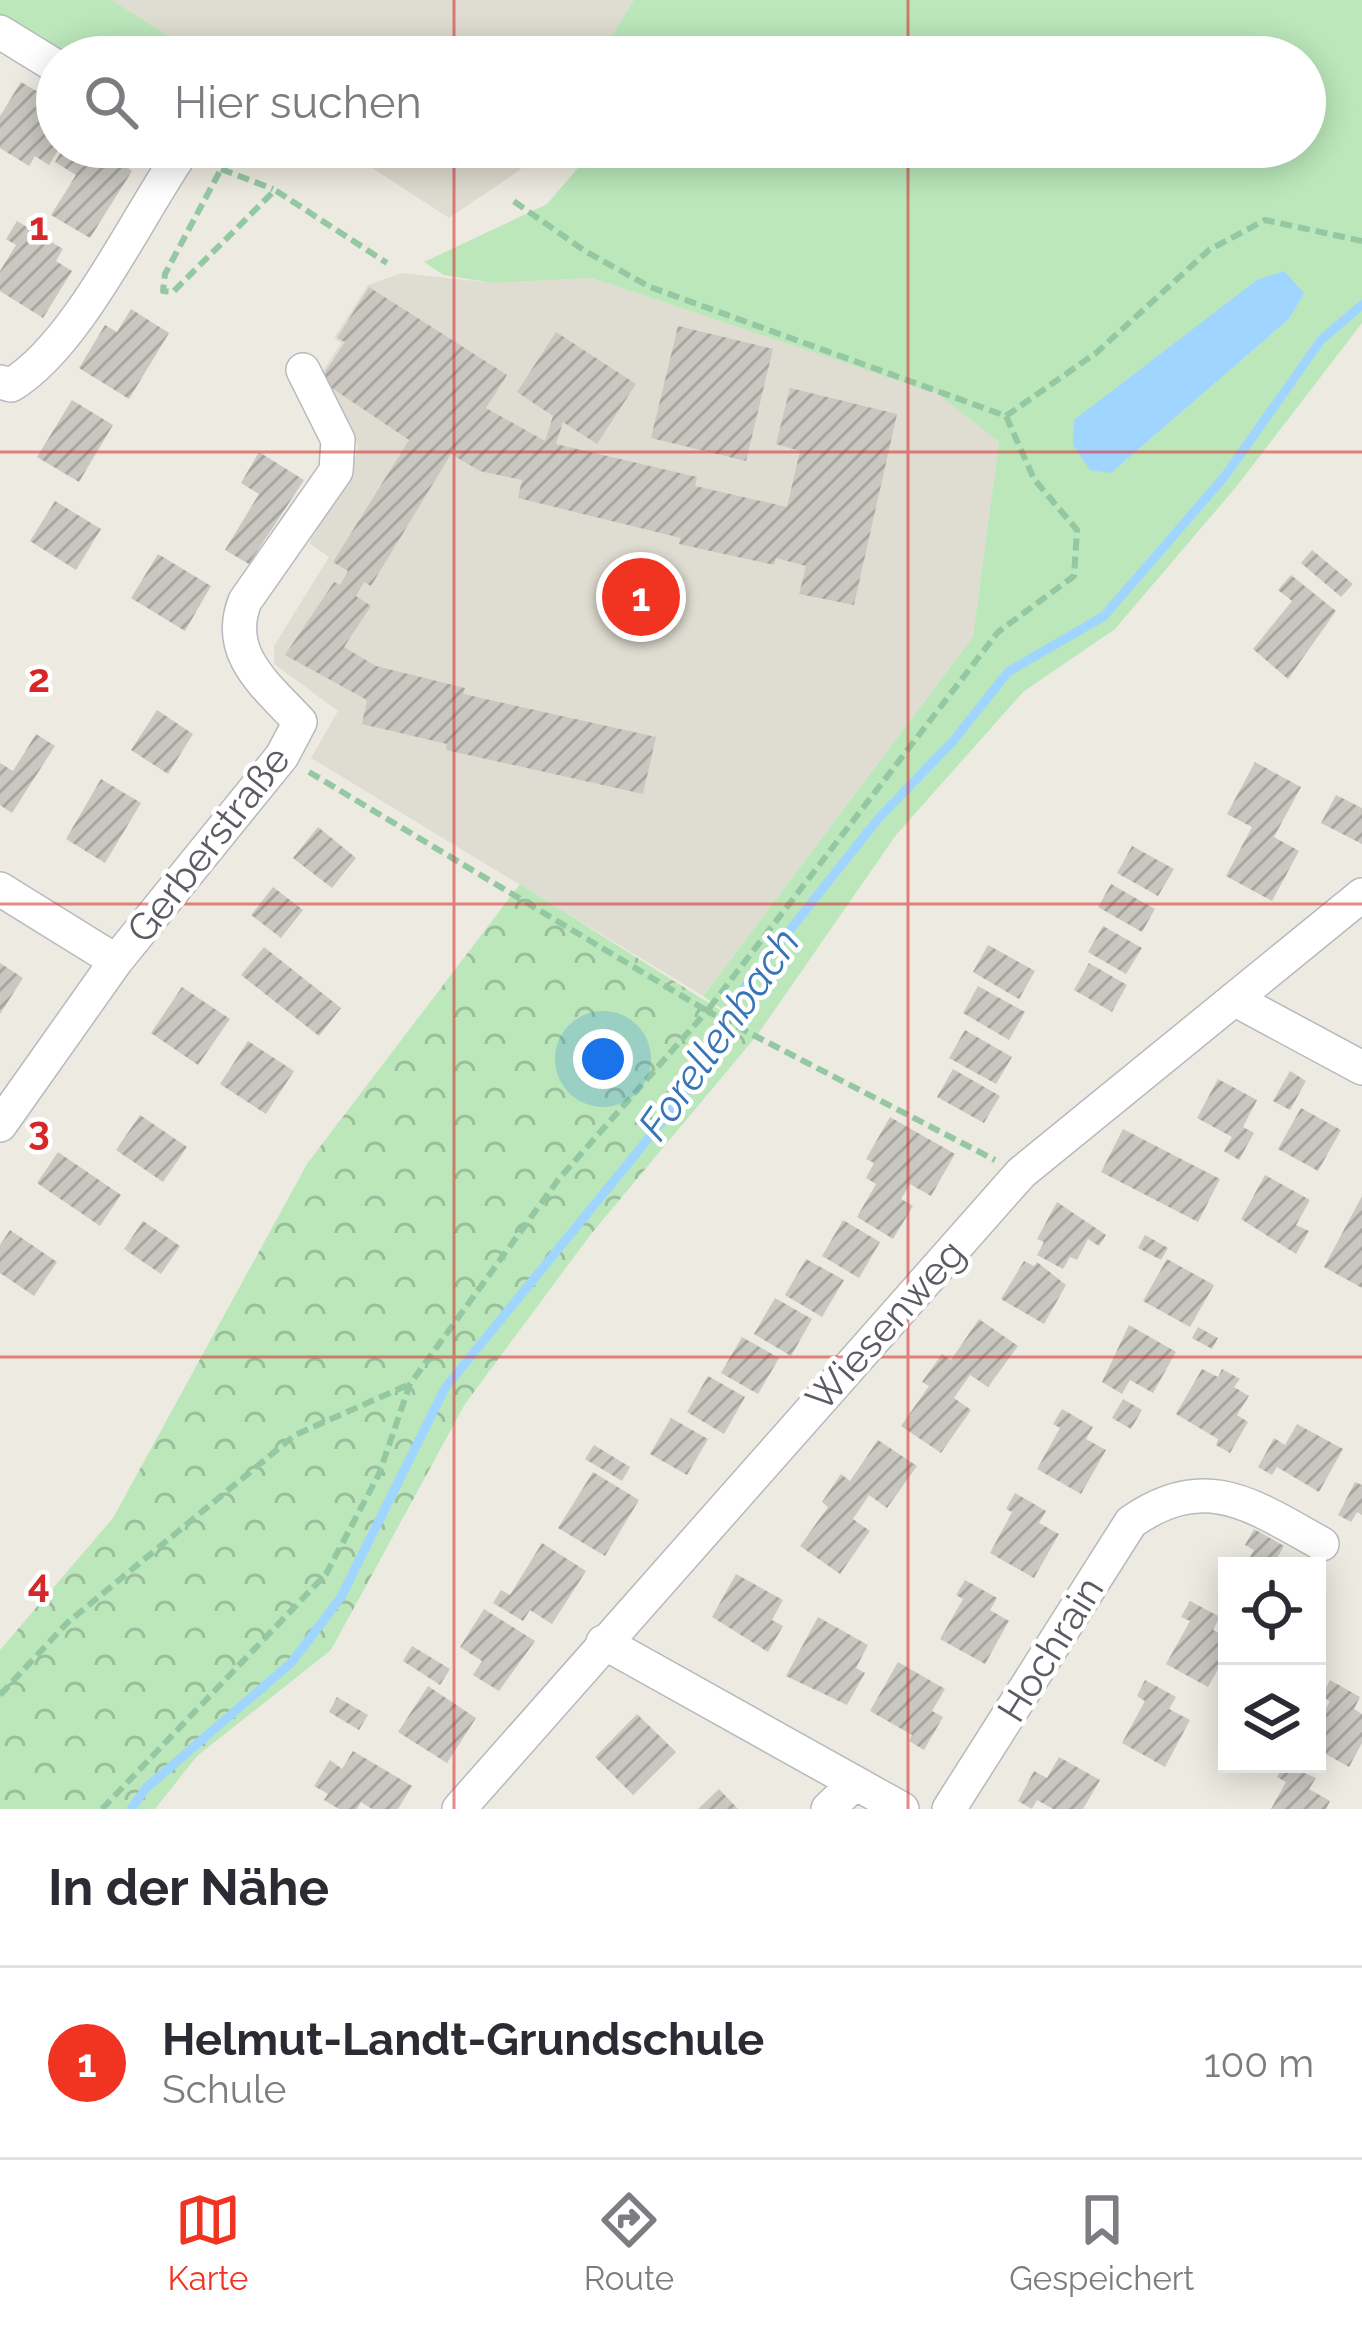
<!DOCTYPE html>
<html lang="de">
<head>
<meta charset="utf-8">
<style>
  :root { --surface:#fff; --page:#f7f7f7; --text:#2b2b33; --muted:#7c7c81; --line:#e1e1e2; --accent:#f13322 }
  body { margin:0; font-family:Raleway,sans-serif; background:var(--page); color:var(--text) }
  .controls { position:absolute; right:36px; bottom:36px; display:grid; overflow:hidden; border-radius:0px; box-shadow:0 6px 30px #0003 }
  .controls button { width:108px; height:108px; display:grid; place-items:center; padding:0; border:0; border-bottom:3px solid var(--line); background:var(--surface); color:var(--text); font:60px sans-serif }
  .you { position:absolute; left:603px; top:1059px; width:42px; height:42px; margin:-30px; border:9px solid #fff; border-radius:50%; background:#1a73e8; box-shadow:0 0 0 18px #1a73e833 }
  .badge { display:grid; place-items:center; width:78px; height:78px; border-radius:50%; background:var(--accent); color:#fff; font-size:39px; font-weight:700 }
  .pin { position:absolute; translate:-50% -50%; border:6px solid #fff; box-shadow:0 3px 12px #0006 }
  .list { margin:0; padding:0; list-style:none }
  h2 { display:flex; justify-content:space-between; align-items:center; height:156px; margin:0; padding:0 48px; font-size:51px }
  h2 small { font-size:39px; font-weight:400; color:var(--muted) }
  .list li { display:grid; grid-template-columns:78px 1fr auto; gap:36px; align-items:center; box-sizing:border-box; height:192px; padding:0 48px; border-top:3px solid var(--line) }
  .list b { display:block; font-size:45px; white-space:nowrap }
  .list p { margin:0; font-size:39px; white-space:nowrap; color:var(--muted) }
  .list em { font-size:39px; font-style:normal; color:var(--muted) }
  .icon { flex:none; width:66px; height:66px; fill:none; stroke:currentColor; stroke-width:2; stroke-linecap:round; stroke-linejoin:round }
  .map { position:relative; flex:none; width:1362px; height:1809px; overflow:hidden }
  .search { position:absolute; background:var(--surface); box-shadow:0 6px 30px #0003; left:36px; right:36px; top:36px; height:132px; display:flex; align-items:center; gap:30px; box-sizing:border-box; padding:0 42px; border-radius:66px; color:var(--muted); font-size:45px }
  .sheet { height:348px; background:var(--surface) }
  nav { display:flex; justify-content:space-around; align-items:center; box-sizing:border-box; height:168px; border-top:3px solid var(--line); background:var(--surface); font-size:33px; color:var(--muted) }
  nav a { display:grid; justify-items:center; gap:6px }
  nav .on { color:var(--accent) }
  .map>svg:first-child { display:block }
  .education { fill:#dfdcd1 }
  .grass { fill:#bbe7bb; fill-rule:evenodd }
  .park { fill:url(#park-crowns) }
  .water { fill:#9fd5ff }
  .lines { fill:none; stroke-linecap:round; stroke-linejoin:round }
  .stream { stroke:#9fd5ff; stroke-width:9 }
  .building { fill:url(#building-hatch) }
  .minor-casing { stroke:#b6b9be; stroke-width:36 }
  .path { stroke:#94c8a3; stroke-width:6; stroke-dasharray:12 6; stroke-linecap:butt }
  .minor { stroke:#fff; stroke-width:33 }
  .grid { fill:none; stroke:#d62828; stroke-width:3; stroke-opacity:0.55 }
  .labels { text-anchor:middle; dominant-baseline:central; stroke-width:9; stroke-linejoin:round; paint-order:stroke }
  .street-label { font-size:39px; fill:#595d63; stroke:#fff }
  .water-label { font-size:42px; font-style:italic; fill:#3875b6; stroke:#fff }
  .grid-label { font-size:39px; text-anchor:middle; font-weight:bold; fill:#d62828; stroke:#fff; stroke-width:9; stroke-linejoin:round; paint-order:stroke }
</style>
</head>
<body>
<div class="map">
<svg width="1362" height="1809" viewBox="0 0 1362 1809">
  <defs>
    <pattern id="park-crowns" width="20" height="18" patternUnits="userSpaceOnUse" patternTransform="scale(3)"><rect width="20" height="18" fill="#bbe7bb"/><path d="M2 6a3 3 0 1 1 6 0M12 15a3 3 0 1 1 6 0" fill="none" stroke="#9bbe9c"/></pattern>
    <pattern id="building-hatch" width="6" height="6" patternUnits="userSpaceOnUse" patternTransform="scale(3)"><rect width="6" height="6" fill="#cac7c0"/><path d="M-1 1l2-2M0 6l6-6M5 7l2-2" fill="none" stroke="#a7a5a0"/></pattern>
  </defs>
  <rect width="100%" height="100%" fill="#edebe1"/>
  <!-- education -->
  <path class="education" d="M112,0H634L598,57H201Z
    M340,147H537L520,170L449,218Z
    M402,273L493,283L592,278L939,394L999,442L973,637L703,996L311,758L338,711L274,664V646L329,557L309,543L351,475L358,447L350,423L317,380L341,343L334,338L368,285Z"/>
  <!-- grass -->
  <path class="grass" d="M0,0H112L201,57H66L0,16Z
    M634,0H1362V323L1236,487L1115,629L1023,692L896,835L758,1034L703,996L973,637L999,442L938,394L592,278L493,283L444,275L424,262L547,204L596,147H1305V57H598ZM1303,293L1289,319L1112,472Z"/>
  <!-- park -->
  <path class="park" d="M520,884L758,1034L591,1234L465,1404L331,1650L197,1756L155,1809H0V1650L113,1518L307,1164Z"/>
  <!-- water -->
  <path class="water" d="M1284,271L1304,293L1289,319L1111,473L1090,470L1073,445L1074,420L1257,280Z"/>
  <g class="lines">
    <!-- stream -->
    <path class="stream" d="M131,1809L146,1788L291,1663L341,1597L445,1388L696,1080L735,999L878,819L953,741L1008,672L1104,616L1225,476L1321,340L1362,305"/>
  </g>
  <!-- building -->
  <path class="building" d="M21,82L57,103V121L50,132L60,147L49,165L35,156L29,166L0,148V116Z
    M64,147H99L132,171L90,238L51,215L76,175L55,162Z
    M17,221L63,249L56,261L72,271L43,318L0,291V271L16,245L6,239Z
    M369,287L507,375L486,408L545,441L553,416L517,392L556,332L636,384L597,444L563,422L556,444L697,477L695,486L787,507L800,451L776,444L790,388L897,414L854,605L799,594L806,566L776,558L774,565L679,544L681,538L518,498L522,480L480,471L451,454L371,586L364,582L356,596L371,606L344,647L376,666L465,688L463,694L656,737L643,794L446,750L447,744L362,724L367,700L285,655L334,582L340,585L348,571L333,562L409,440L320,380L345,342L337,338Z
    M131,309L169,333L129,399L79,368L105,325L117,332Z
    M678,326L773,349L746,461L651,438Z
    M72,400L113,425L79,482L37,457Z
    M259,452L304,480L249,564L225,550L259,494L241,483Z
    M55,501L101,529L76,570L30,541Z
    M1312,550L1353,584L1341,597L1301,563Z
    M158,554L211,586L185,631L131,598Z
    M1291,575L1336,611L1288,679L1253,649L1292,601L1278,590Z
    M157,710L193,734L168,774L131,750Z
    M36,734L55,746L12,813L0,805V763L13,771Z
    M1255,762L1301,787L1274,837L1299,851L1272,901L1226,876L1252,827L1227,814Z
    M101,779L141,803L105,863L66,839Z
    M1336,795L1362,808V844L1321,823Z
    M318,827L356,858L332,888L293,858Z
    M1132,846L1174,869L1158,896L1117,873Z
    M1111,884L1155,909L1142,932L1098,907Z
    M273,887L303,910L281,938L251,915Z
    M1103,926L1142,948L1126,974L1088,952Z
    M988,945L1035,971L1019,999L973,972Z
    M264,947L341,1008L319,1036L241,975Z
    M0,963L23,978L0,1014Z
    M1089,963L1127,985L1112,1012L1074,990Z
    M978,986L1025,1012L1009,1040L963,1013Z
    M182,987L230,1019L198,1065L151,1033Z
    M965,1030L1012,1057L996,1084L949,1058Z
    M248,1041L294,1071L266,1114L220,1084Z
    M953,1069L1000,1096L984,1123L937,1097Z
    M1290,1071L1306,1081L1290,1110L1273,1101Z
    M1218,1079L1257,1100L1243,1127L1254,1133L1239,1160L1224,1151L1232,1137L1197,1118Z
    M1301,1108L1341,1130L1318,1171L1278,1149Z
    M140,1115L187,1147L163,1182L116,1150Z
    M890,1117L955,1154L931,1196L910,1184L901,1199L913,1206L893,1239L857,1217L876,1184L866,1178L874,1163L866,1159Z
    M1123,1129L1220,1179L1198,1222L1101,1172Z
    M58,1152L121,1195L100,1226L37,1183Z
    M1265,1175L1310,1200L1296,1225L1309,1231L1296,1254L1241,1219Z
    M1362,1196V1288L1324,1267Z
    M1057,1202L1106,1235L1099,1246L1088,1239L1077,1260L1070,1257L1063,1269L1037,1255L1044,1242L1037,1239Z
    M843,1220L880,1242L859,1278L822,1256Z
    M143,1221L180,1246L161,1274L124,1249Z
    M10,1230L57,1262L34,1296L0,1273V1245Z
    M1145,1235L1168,1248L1161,1260L1138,1248Z
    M806,1259L844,1280L822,1317L785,1295Z
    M1167,1259L1214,1285L1190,1327L1143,1301Z
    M1024,1261L1034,1266L1037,1262L1066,1285L1044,1324L1001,1299Z
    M775,1298L812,1319L791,1356L754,1334Z
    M979,1319L1018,1346L988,1387L970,1375L954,1398L971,1410L941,1453L901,1426L929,1386L922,1382L942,1354L951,1360Z
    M1129,1325L1176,1352L1153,1393L1130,1380L1122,1394L1102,1382Z
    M1198,1327L1218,1338L1212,1349L1192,1338Z
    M742,1337L779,1358L758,1394L721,1373Z
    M1202,1369L1218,1377L1222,1369L1240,1379L1234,1387L1249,1396L1237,1415L1248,1422L1230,1453L1216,1445L1218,1439L1176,1414Z
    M708,1376L745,1397L724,1434L687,1412Z
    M1123,1399L1142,1410L1131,1429L1112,1418Z
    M1062,1409L1093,1427L1086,1439L1106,1450L1081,1494L1037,1469L1060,1428L1053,1424Z
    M671,1418L708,1439L687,1475L650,1454Z
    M1297,1424L1343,1449L1319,1492L1277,1467L1272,1475L1258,1467L1274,1438L1285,1445Z
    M878,1440L917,1466L887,1508L869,1495L853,1519L870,1531L840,1574L800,1546L828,1507L822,1502L841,1474L850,1481Z
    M594,1445L630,1467L622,1481L585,1459Z
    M593,1472L639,1500L605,1556L558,1528Z
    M1355,1482L1362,1485V1515L1357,1512L1351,1522L1338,1515Z
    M1015,1493L1046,1511L1039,1523L1059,1534L1034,1578L990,1553L1012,1512L1006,1509Z
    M1254,1529L1284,1546L1277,1558L1293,1566H1245L1254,1550L1245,1545Z
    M542,1543L586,1571L552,1624L530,1610L523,1621L493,1603L501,1590L510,1595Z
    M736,1574L783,1600L772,1620L783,1626L768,1652L712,1617Z
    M965,1580L997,1598L990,1610L1009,1621L985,1664L940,1639L963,1599L956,1595Z
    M1190,1601L1220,1617L1213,1630L1227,1637V1653L1208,1687L1166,1664L1190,1621L1181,1617Z
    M484,1609L535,1641L499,1691L473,1675L482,1661L460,1647Z
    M818,1617L868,1645L856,1668L865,1673L847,1705L786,1676Z
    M412,1646L450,1669L440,1685L403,1661Z
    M898,1662L945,1689L932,1711L943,1717L924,1750L909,1741L912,1735L870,1711Z
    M1145,1680L1176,1697L1169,1709L1190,1720L1165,1767L1122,1743L1145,1701L1137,1696Z
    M1330,1680L1360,1697L1354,1709L1362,1714V1743L1349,1767L1317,1749V1724L1330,1701L1321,1697Z
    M428,1686L476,1718L447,1763L398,1732Z
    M337,1697L368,1715L359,1730L329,1712Z
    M637,1714L676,1752L633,1795L595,1757Z
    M353,1751L412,1786L398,1809H372L361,1802L357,1809H339L324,1800L328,1794L314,1786L330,1760L342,1769Z
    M1059,1757L1100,1780L1083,1809H1053L1037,1800L1032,1809L1018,1801L1034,1771L1047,1778Z
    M1284,1764L1316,1778L1309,1789L1330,1801L1326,1809H1271L1286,1782L1277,1777Z
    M719,1789L738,1809H698Z"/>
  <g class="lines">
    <!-- minor casing -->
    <g class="minor-casing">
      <path id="minor" d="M0,32L57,67
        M0,382L11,385C78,345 138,214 185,147
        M0,889L116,961
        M1234,999L1362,1068
        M0,1125L116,961L282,756L300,722C266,685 224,654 245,601L336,471L338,440L303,370
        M603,1642L902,1809
        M459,1809L1021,1173L1362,895
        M828,1809L855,1783
        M949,1809L1131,1522C1205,1470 1252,1505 1322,1544"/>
    </g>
    <!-- path -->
    <path class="path" d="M215,156L221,169L165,274L163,291L173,292L275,190L387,263
      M221,169L273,189
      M1006,416L1096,353L1209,250L1265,220L1362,241
      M309,772L707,1011L998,632L1074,576L1077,530L1034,479L1006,416L650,287L585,251L512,200
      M0,1695L67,1623L295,1435L410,1384
      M102,1809L326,1574L379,1474L410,1384L558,1180L707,1011L995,1160"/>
    <!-- minor -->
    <use href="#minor" class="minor"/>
  </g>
  <!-- grid -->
  <path class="grid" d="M454,0V57M908,0V57M454,147V1809M908,147V1809M0,452H1362M0,904H1362M0,1357H1362"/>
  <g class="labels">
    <!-- street labels -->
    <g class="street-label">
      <text transform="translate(208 844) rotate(-52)">Gerberstraße</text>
      <text transform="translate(885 1325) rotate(-48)">Wiesenweg</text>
      <text transform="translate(1050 1649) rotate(-58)">Hochrain</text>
    </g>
    <!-- water labels -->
    <g class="water-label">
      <text transform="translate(719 1034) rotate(-55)">Forellenbach</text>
    </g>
  </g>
  <g class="grid-label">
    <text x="39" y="240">1</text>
    <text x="39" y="692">2</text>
    <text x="39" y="1144">3</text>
    <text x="39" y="1597">4</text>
  </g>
</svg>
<div class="controls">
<button><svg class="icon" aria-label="locate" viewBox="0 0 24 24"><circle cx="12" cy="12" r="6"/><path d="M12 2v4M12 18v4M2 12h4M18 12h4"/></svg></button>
<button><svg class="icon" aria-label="layers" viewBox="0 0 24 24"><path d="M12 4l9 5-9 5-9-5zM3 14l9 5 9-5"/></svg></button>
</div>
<div class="you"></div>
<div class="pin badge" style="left:641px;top:597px">1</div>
<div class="search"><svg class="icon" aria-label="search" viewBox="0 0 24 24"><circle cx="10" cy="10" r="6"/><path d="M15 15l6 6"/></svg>Hier suchen</div>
</div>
<section class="sheet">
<h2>In der Nähe<small></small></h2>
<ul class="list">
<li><span class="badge">1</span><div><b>Helmut-Landt-Grundschule</b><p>Schule</p></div><em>100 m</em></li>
</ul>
</section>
<nav>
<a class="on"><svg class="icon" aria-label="map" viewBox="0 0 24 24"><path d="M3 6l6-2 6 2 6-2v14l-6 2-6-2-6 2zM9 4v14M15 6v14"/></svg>Karte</a>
<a><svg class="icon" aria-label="directions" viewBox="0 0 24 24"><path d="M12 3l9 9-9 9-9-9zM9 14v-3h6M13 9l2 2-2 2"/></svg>Route</a>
<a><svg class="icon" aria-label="saved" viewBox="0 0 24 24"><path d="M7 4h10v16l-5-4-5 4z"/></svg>Gespeichert</a>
</nav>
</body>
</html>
